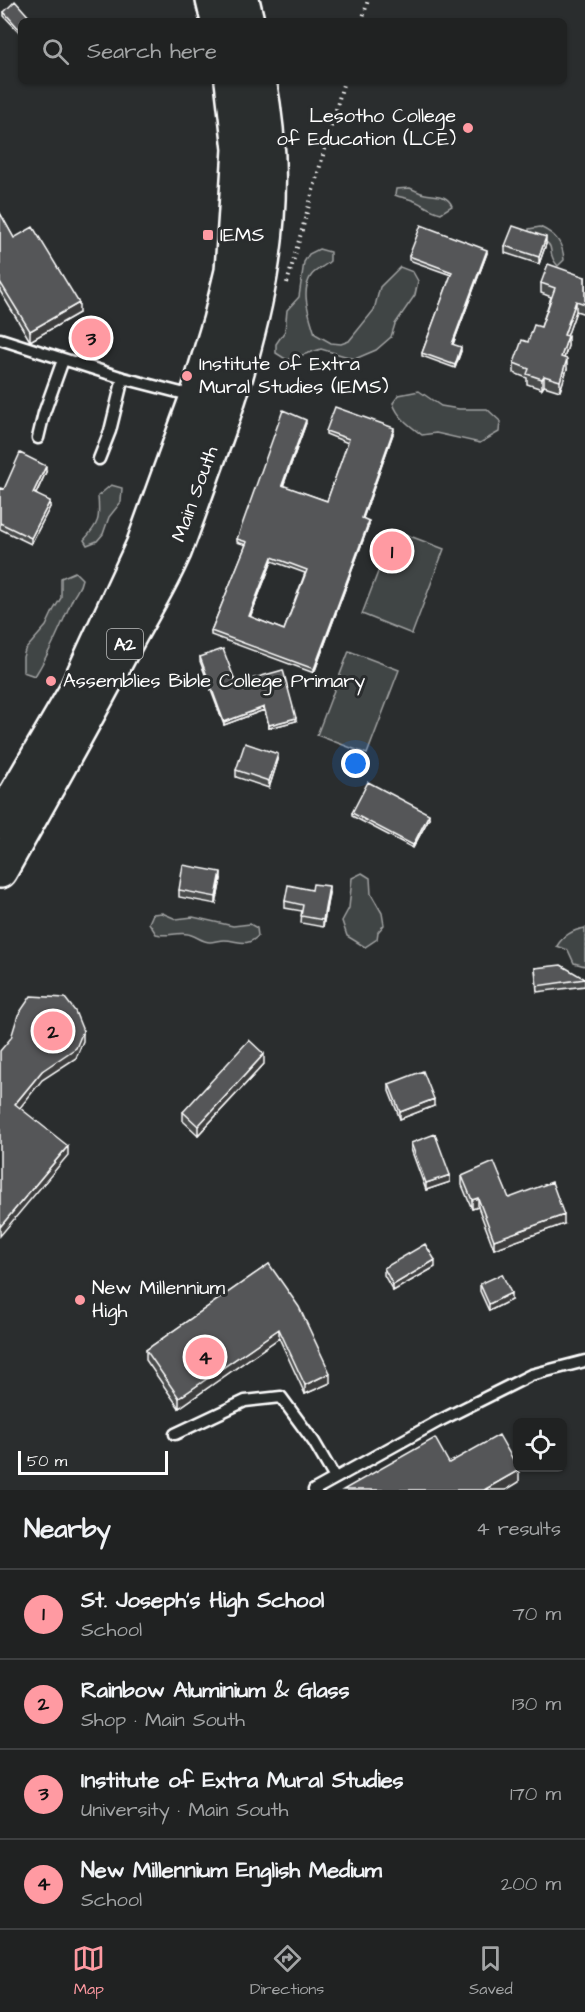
<!DOCTYPE html>
<html lang="en">
<head>
<meta charset="utf-8">
<style>
  :root { --surface:#202222; --page:#2d2f2f; --text:#f1f3f6; --muted:#a2a4a5; --line:#3d3f40; --accent:#ff9aa2 }
  body { margin:0; font-family:"Architects Daughter",sans-serif; background:var(--page); color:var(--text) }
  .controls { position:absolute; right:18px; bottom:18px; display:grid; overflow:hidden; border-radius:9px; box-shadow:0 2px 4px #0004 }
  .controls button { width:54px; height:54px; display:grid; place-items:center; padding:0; border:0; border-bottom:2px solid var(--line); background:var(--surface); color:var(--text); font:30px sans-serif }
  .scale { position:absolute; left:18px; bottom:15px; width:150px; box-sizing:border-box; padding-left:6px; border:3px solid #fff; border-top:0; font-size:16px; line-height:21px; white-space:nowrap; color:#fff; -webkit-text-stroke:4px #2a2d2e; paint-order:stroke }
  .you { position:absolute; left:356px; top:764px; width:21px; height:21px; margin:-15px; border:4px solid #fff; border-radius:50%; background:#1a73e8; box-shadow:0 0 0 9px #1a73e833 }
  .badge { display:grid; place-items:center; width:39px; height:39px; border-radius:50%; background:var(--accent); color:#111; font-size:20px; font-weight:700 }
  .pin { position:absolute; translate:-50% -50%; border:3px solid #fff; box-shadow:0 2px 6px #0006 }
  .list { margin:0; padding:0; list-style:none }
  h2 { display:flex; justify-content:space-between; align-items:center; height:78px; margin:0; padding:0 24px; font-size:26px }
  h2 small { font-size:20px; font-weight:400; color:var(--muted) }
  .list li { display:grid; grid-template-columns:39px 1fr auto; gap:18px; align-items:center; box-sizing:border-box; height:90px; padding:0 24px; border-top:2px solid var(--line) }
  .list b { display:block; font-size:22px; white-space:nowrap }
  .list p { margin:0; font-size:20px; white-space:nowrap; color:var(--muted) }
  .list em { font-size:20px; font-style:normal; color:var(--muted) }
  .icon { flex:none; width:33px; height:33px; fill:none; stroke:currentColor; stroke-width:2; stroke-linecap:round; stroke-linejoin:round }
  .map { position:relative; flex:none; width:585px; height:1490px; overflow:hidden }
  .search { position:absolute; background:var(--surface); box-shadow:0 2px 4px #0004; left:18px; right:18px; top:18px; height:66px; display:flex; align-items:center; gap:15px; box-sizing:border-box; padding:0 21px; border-radius:9px; color:var(--muted); font-size:22px }
  .sheet { height:438px; background:var(--surface) }
  nav { display:flex; justify-content:space-around; align-items:center; box-sizing:border-box; height:84px; border-top:2px solid var(--line); background:var(--surface); font-size:16px; color:var(--muted) }
  nav a { display:grid; justify-items:center; gap:3px }
  nav .on { color:var(--accent) }
  .map>svg:first-child { display:block }
  .green { fill:#414445; stroke:#a0a2a2; stroke-width:1.5 }
  .lines { fill:none; stroke-linecap:round; stroke-linejoin:round }
  .service-casing { stroke:#fff; stroke-width:15 }
  .trunk-casing { stroke:#fff; stroke-width:38 }
  .path { stroke:#fff; stroke-width:4; stroke-dasharray:1.5 4.5; stroke-linecap:butt }
  .service { stroke:#2a2d2e; stroke-width:10 }
  .trunk { stroke:#2a2d2e; stroke-width:33 }
  .wall { fill:#494b4c; stroke:#fff; stroke-width:1.5; fill-rule:evenodd }
  .shaded-wall { fill:#3c3d3e; stroke:#fff; stroke-width:1.5 }
  .building { fill:#555758; stroke:#fff; stroke-width:1.5; fill-rule:evenodd }
  .poi-dot { fill:#ff9aa2; stroke:#2a2d2e; stroke-width:2 }
  .labels { text-anchor:middle; dominant-baseline:central; stroke-width:6; stroke-linejoin:round; paint-order:stroke }
  .shield { fill:#2a2d2e; stroke:#bfc0c0; stroke-width:1.5 }
  .shield-label { font-size:18px; font-weight:bold; fill:#fff }
  .poi-label { font-size:20px; fill:#fff; stroke:#2a2d2e; text-anchor:start }
  .street-label { font-size:20px; fill:#fff; stroke:#2a2d2e }
</style>
</head>
<body>
<div class="map">
<svg width="585" height="1490" viewBox="0 0 585 1490">
  <rect width="100%" height="100%" fill="#2a2d2e"/>
  <filter id="ink" filterUnits="userSpaceOnUse"><feTurbulence type="fractalNoise" baseFrequency=".0167" numOctaves="2"/><feDisplacementMap in="SourceGraphic" scale="12" xChannelSelector="R" yChannelSelector="G"/><feConvolveMatrix kernelMatrix="1 2 1 2 8 2 1 2 1" color-interpolation-filters="sRGB"/></filter>
  <g filter="url(#ink)">
    <!-- green -->
    <path class="green" d="M410,188C415,190 419,193 425,194C436,196 447,194 452,206L441,213C427,210 421,202 409,199C404,197 401,198 395,195L396,189Z
      M540,227C555,234 563,242 564,260L558,266C542,249 564,246 529,235V229Z
      M319,249L330,252V261C324,267 315,270 311,276C300,292 310,317 315,334L331,343L341,344L349,341L374,310L380,287L400,267L413,272L418,281L415,295L395,324L391,337L376,350L355,359L321,349L287,360L276,353V344L285,331L287,310L299,297L304,262L309,254Z
      M419,391L441,406L459,409H487L500,421L499,432L480,443L436,433L422,435C410,426 398,418 393,403L399,395Z
      M111,485L122,488L121,502L109,517L103,534L97,541L87,545L84,540C99,523 100,520 98,496Z
      M394,530L444,549L412,634L362,614Z
      M75,572L82,579C80,590 76,591 72,600C61,626 50,652 35,676L23,672V657L25,650L46,626L54,609L61,598V578Z
      M349,651L399,670L367,754L317,735Z
      M362,873L370,878L371,894L382,913L384,925L378,932L377,939L365,947L347,936L342,921L349,908L352,878Z
      M162,913L176,919L193,917L233,926L250,924L257,928L258,936C246,948 238,940 224,940C219,940 214,942 210,942C202,942 195,935 188,934C176,932 168,937 156,934L149,923L153,914Z
      M585,928V966L574,963L568,950L557,946C563,936 573,930 585,928Z"/>
    <g class="lines">
      <!-- service casing -->
      <g class="service-casing">
        <path id="service" d="M0,339L123,378L193,396
          M38,438L44,413L63,360
          M99,459L110,431L123,378
          M175,1434L245,1401L281,1397L314,1442L335,1478
          M314,1490L437,1422L531,1375L585,1361"/>
      </g>
      <!-- trunk casing -->
      <g class="trunk-casing">
        <path id="trunk" d="M213,0L218,21
          M242,0L247,21
          M0,822L75,693L143,546L197,397L220,321L232,271L240,149L232,81
          M0,871C42,796 85,721 125,644C141,614 160,584 174,552C185,524 195,495 205,467C252,340 286,217 259,81"/>
      </g>
      <!-- path -->
      <path class="path" d="M362,21L368,0
        M287,283L344,81"/>
      <!-- service -->
      <use href="#service" class="service"/>
      <!-- trunk -->
      <use href="#trunk" class="trunk"/>
    </g>
    <!-- wall -->
    <path class="wall" d="M4,12L31,21L20,33L4,16Z
      M0,213L14,238L79,313L30,341L0,291Z
      M546,244L539,264L505,253V246Z
      M487,253L453,344L461,351L455,368L422,356V353L451,275L409,260V256Z
      M585,277V314L576,311L567,336L568,346L564,358L567,369L560,391L544,386L542,389L527,384V378L514,373V363L541,327L551,297L541,293V283Z
      M306,423L283,486L327,501L348,443L326,434V431H394L363,518L369,524L314,673L211,635V631L246,545L237,542V539ZM272,561L305,573L284,630L250,617Z
      M46,472L36,494L50,507L31,544L0,529V489H4Z
      M200,657L236,683L296,721L269,728L264,710L224,725L200,661Z
      M278,760L269,788L236,777V770Z
      M352,813L429,818L413,848L352,816Z
      M221,879L216,904L179,897V890Z
      M329,893L323,927L301,923L302,911L285,908V901Z
      M535,968L585,978V986L537,992Z
      M264,1064L198,1135L183,1121V1112Z
      M389,1084L434,1106L400,1119L389,1091Z
      M411,1143L450,1182L426,1190L411,1149Z
      M462,1176L509,1198L564,1224L494,1249L478,1207L472,1209L462,1185Z
      M269,1264L330,1383L305,1394L279,1338L179,1408L146,1360V1350Z
      M435,1267L393,1291L384,1275V1268Z
      M480,1284L511,1300L489,1311L480,1291Z"/>
    <!-- shaded-wall -->
    <path class="shaded-wall" d="M546,237V244L539,264V257Z
      M487,250V253L452,347V344Z
      M576,301V311L564,345V335Z
      M79,303V313L30,341V331Z
      M568,336V346L561,367V357Z
      M461,347V351L455,368V365Z
      M567,359V369L560,391V381Z
      M544,376V386L542,389V379Z
      M306,420V423L282,489V485Z
      M394,428V431L362,521V518Z
      M46,466V472L33,499V493Z
      M50,501V507L31,544V538Z
      M369,521V524L314,673V669Z
      M272,557V561L249,620V616Z
      M264,707V710L224,725V722Z
      M296,718V721L269,728V725Z
      M278,754V760L269,788V781Z
      M429,814V818L413,848V845Z
      M221,872V879L216,904V897Z
      M329,886V893L323,927V920Z
      M83,1031V1041L76,1058L42,1080L15,1114V1104L42,1071Z
      M264,1054V1064L198,1135V1126Z
      M434,1099V1106L400,1119V1112Z
      M68,1146V1155L0,1236V1227Z
      M450,1175V1182L426,1190V1183Z
      M478,1198V1207L472,1209V1200Z
      M564,1215V1224L494,1249V1240Z
      M435,1260V1267L393,1291V1285Z
      M511,1293V1300L489,1311V1304Z
      M279,1329V1338L179,1408V1398Z
      M330,1373V1383L305,1394V1385Z
      M519,1470V1482L506,1490H484Z"/>
    <!-- building -->
    <path class="building" d="M15,1L31,19L29,21H21L20,30L4,12Z
      M0,213L14,238L33,227L79,303L30,331L0,282Z
      M421,225L487,250L452,344L461,347L455,365L422,353L452,272L409,256Z
      M513,226L546,237L539,257L505,246Z
      M548,264L585,277V304L576,301L564,335L568,336L561,357L567,359L560,381L544,376L542,379L527,374L529,369L514,363L522,340L528,342L534,325L541,327L555,288L541,283Z
      M335,407L394,428L362,518L369,521L314,669L211,631L247,542L237,539L283,410L306,420L282,485L327,501L349,439L326,431ZM272,557L307,570L284,630L249,616Z
      M20,453L46,466L33,493L50,501L31,538L0,523V488L4,489Z
      M223,649L236,683L283,670L296,718L269,725L264,707L224,722L200,657Z
      M245,743L278,754L269,781L236,770Z
      M368,782L429,814L413,845L352,813Z
      M183,865L221,872L216,897L179,890Z
      M313,884L329,886L323,920L301,916L303,905L285,901L288,885L312,890Z
      M561,965L585,979L537,986L535,968Z
      M31,996L65,998L75,1011L83,1031L76,1048L42,1071L15,1104L68,1146L0,1227V1051L11,1038L18,1015Z
      M249,1040L264,1054L198,1126L183,1112Z
      M423,1071L434,1099L400,1112L389,1084Z
      M435,1134L450,1175L426,1183L411,1143Z
      M494,1162L509,1198L552,1182L564,1215L494,1240L478,1198L472,1200L462,1176Z
      M425,1244L435,1260L393,1285L384,1268Z
      M269,1264L299,1307L330,1373L305,1385L279,1329L179,1398L146,1350Z
      M502,1274L511,1293L489,1304L480,1284Z
      M499,1435L519,1470L484,1490H343L435,1438L449,1463Z"/>
  </g>
  <!-- markers -->
  <g class="poi-dot">
    <circle cx="468" cy="128" r="6"/>
    <rect x="202" y="229" width="12" height="12" rx="3"/>
    <circle cx="187" cy="376" r="6"/>
    <circle cx="51" cy="681" r="6"/>
    <circle cx="80" cy="1300" r="6"/>
  </g>
  <g class="labels">
    <!-- shield labels -->
    <rect class="shield" x="107" y="629" width="36" height="30" rx="4.5"/>
    <g class="shield-label">
      <text x="125" y="644">A2</text>
    </g>
    <!-- poi labels -->
    <g class="poi-label">
      <text x="456" y="116" text-anchor="end">Lesotho College<tspan x="456" dy="23">of Education (LCE)</tspan></text>
      <text x="220" y="235">IEMS</text>
      <text x="199" y="364">Institute of Extra<tspan x="199" dy="23">Mural Studies (IEMS)</tspan></text>
      <text x="63" y="681">Assemblies Bible College Primary</text>
      <text x="92" y="1288">New Millennium<tspan x="92" dy="23">High</tspan></text>
    </g>
    <!-- street labels -->
    <g class="street-label">
      <text transform="translate(195 494) rotate(-70)">Main South</text>
    </g>
  </g>
</svg>
<div class="controls">
<button><svg class="icon" aria-label="locate" viewBox="0 0 24 24"><circle cx="12" cy="12" r="6"/><path d="M12 2v4M12 18v4M2 12h4M18 12h4"/></svg></button>
</div>
<div class="scale">50 m</div>
<div class="you"></div>
<div class="pin badge" style="left:392px;top:551px">1</div>
<div class="pin badge" style="left:53px;top:1031px">2</div>
<div class="pin badge" style="left:91px;top:338px">3</div>
<div class="pin badge" style="left:205px;top:1357px">4</div>
<div class="search"><svg class="icon" aria-label="search" viewBox="0 0 24 24"><circle cx="10" cy="10" r="6"/><path d="M15 15l6 6"/></svg>Search here</div>
</div>
<section class="sheet">
<h2>Nearby<small>4 results</small></h2>
<ul class="list">
<li><span class="badge">1</span><div><b>St. Joseph's High School</b><p>School</p></div><em>70 m</em></li>
<li><span class="badge">2</span><div><b>Rainbow Aluminium &amp; Glass</b><p>Shop · Main South</p></div><em>130 m</em></li>
<li><span class="badge">3</span><div><b>Institute of Extra Mural Studies</b><p>University · Main South</p></div><em>170 m</em></li>
<li><span class="badge">4</span><div><b>New Millennium English Medium</b><p>School</p></div><em>200 m</em></li>
</ul>
</section>
<nav>
<a class="on"><svg class="icon" aria-label="map" viewBox="0 0 24 24"><path d="M3 6l6-2 6 2 6-2v14l-6 2-6-2-6 2zM9 4v14M15 6v14"/></svg>Map</a>
<a><svg class="icon" aria-label="directions" viewBox="0 0 24 24"><path d="M12 3l9 9-9 9-9-9zM9 14v-3h6M13 9l2 2-2 2"/></svg>Directions</a>
<a><svg class="icon" aria-label="saved" viewBox="0 0 24 24"><path d="M7 4h10v16l-5-4-5 4z"/></svg>Saved</a>
</nav>
</body>
</html>
